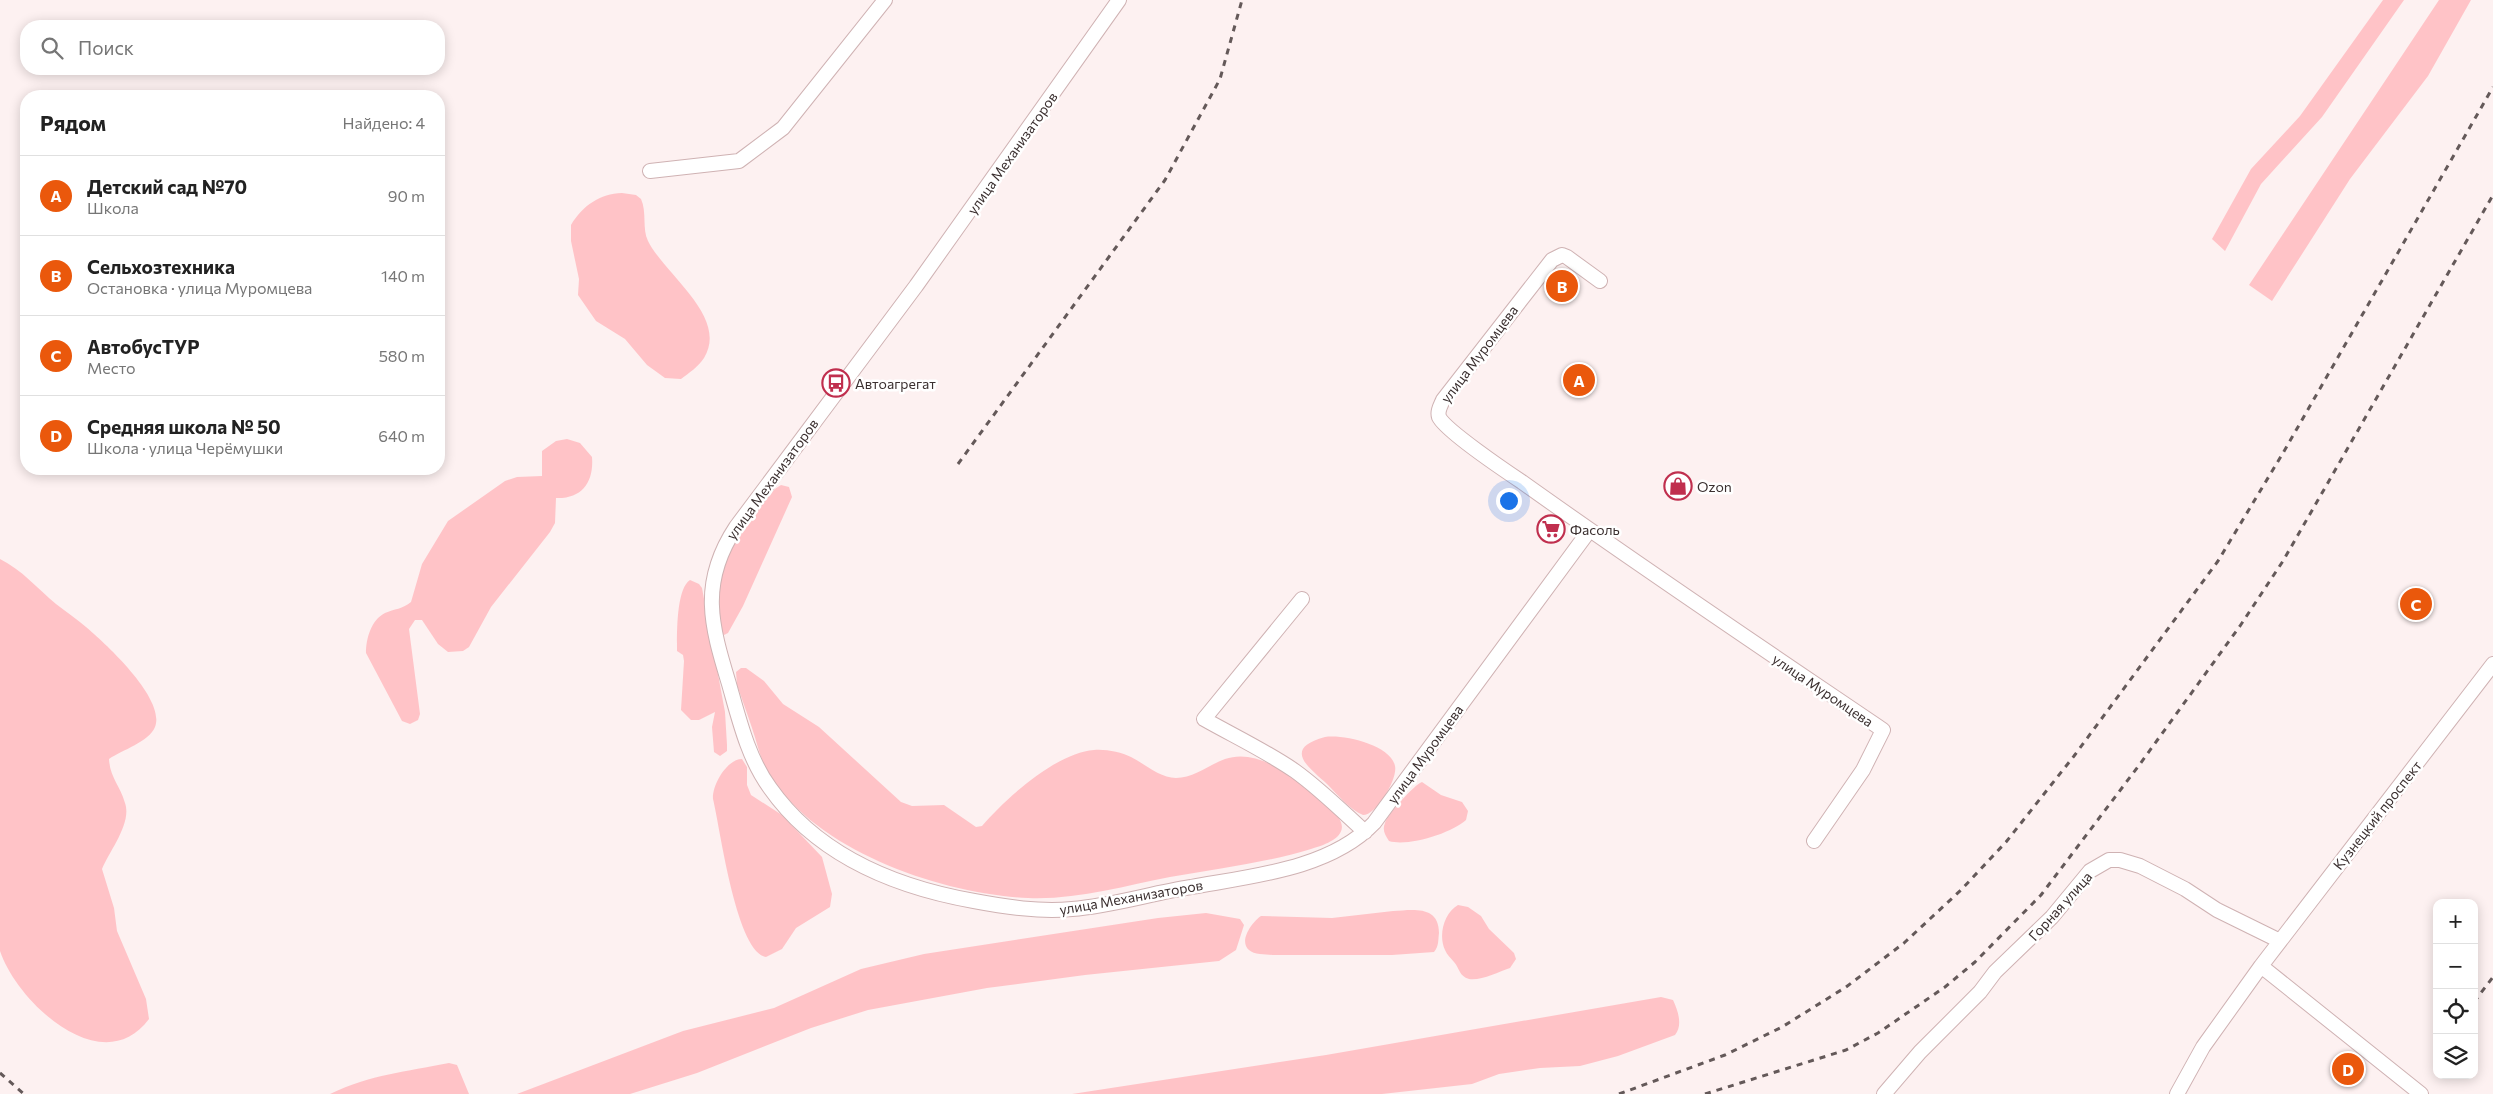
<!DOCTYPE html>
<html lang="ru">
<head>
<meta charset="utf-8">
<style>
  :root { --surface:#fff; --page:#f2f2f2; --text:#222; --muted:#767676; --line:#e0e0e0; --accent:#ea580c }
  body { margin:0; font-family:Commissioner,sans-serif; background:var(--page); color:var(--text) }
  .controls { position:absolute; right:15px; bottom:15px; display:grid; overflow:hidden; border-radius:10px; box-shadow:0 2px 12px #0003 }
  .controls button { width:45px; height:45px; display:grid; place-items:center; padding:0; border:0; border-bottom:1px solid var(--line); background:var(--surface); color:var(--text); font:25px sans-serif }
  .you { position:absolute; left:1508px; top:500px; width:18px; height:18px; margin:-12px; border:4px solid #fff; border-radius:50%; background:#1a73e8; box-shadow:0 0 0 8px #1a73e833 }
  .badge { display:grid; place-items:center; width:32px; height:32px; border-radius:50%; background:var(--accent); color:#fff; font-size:16px; font-weight:700 }
  .pin { position:absolute; translate:-50% -50%; border:2px solid #fff; box-shadow:0 1px 5px #0006 }
  .list { margin:0; padding:0; list-style:none }
  h2 { display:flex; justify-content:space-between; align-items:center; height:65px; margin:0; padding:0 20px; font-size:21px }
  h2 small { font-size:16px; font-weight:400; color:var(--muted) }
  .list li { display:grid; grid-template-columns:32px 1fr auto; gap:15px; align-items:center; box-sizing:border-box; height:80px; padding:0 20px; border-top:1px solid var(--line) }
  .list b { display:block; font-size:19px; white-space:nowrap }
  .list p { margin:0; font-size:16px; white-space:nowrap; color:var(--muted) }
  .list em { font-size:16px; font-style:normal; color:var(--muted) }
  .icon { flex:none; width:28px; height:28px; fill:none; stroke:currentColor; stroke-width:2; stroke-linecap:round; stroke-linejoin:round }
  .map { position:relative; flex:none; width:2493px; height:1094px; overflow:hidden }
  .search { position:absolute; background:var(--surface); box-shadow:0 2px 12px #0003; left:20px; top:20px; width:425px; height:55px; display:flex; align-items:center; gap:12px; box-sizing:border-box; padding:0 18px; border-radius:20px; color:var(--muted); font-size:19px }
  .panel { position:absolute; background:var(--surface); box-shadow:0 2px 12px #0003; left:20px; top:90px; width:425px; height:385px; border-radius:20px }
  .map>svg:first-child { display:block }
  .green { fill:#ffc3c7 }
  .lines { fill:none; stroke-linecap:round; stroke-linejoin:round }
  .minor-casing { stroke:#cfb2b3; stroke-width:16 }
  .minor { stroke:#fff; stroke-width:14 }
  .rail { stroke:#645959; stroke-width:3; stroke-dasharray:6 6; stroke-linecap:butt }
  .labels { text-anchor:middle; dominant-baseline:central; stroke-width:5; stroke-linejoin:round; paint-order:stroke }
  .street-label { font-size:14px; fill:#3b3030; stroke:#fff }
  .poi-label { font-size:14px; fill:#3b3030; stroke:#fff; text-anchor:start }
</style>
</head>
<body>
<div class="map">
<svg width="2493" height="1094" viewBox="0 0 2493 1094">
  <rect width="100%" height="100%" fill="#fdf1f1"/>
  <!-- green -->
  <path class="green" d="M2383,0H2404L2322,117L2261,184L2225,251L2212,239L2251,169L2300,116Z
    M2439,0H2471L2428,76L2350,179L2272,301L2249,285Z
    M622,193L636,195L641,199C647,212 642,229 648,241C665,275 729,317 704,358C698,367 689,373 681,379L665,378L647,365L625,339L596,321L578,295L579,279L571,241V225C583,205 600,194 622,193Z
    M567,439L580,443L592,457C594,482 582,499 556,498L555,523L550,532L491,607L469,647L463,651L448,652L438,644L422,620H415L409,629L420,714L418,720L410,724L402,721L366,653C366,639 371,620 385,613C394,609 403,609 411,602L422,564L448,521L505,481L517,477L542,476V451L556,441Z
    M781,485L789,487L792,497L743,606L728,633L724,635L721,633C712,583 723,553 755,513C762,503 770,491 781,485Z
    M0,559C22,570 37,588 56,604C66,612 77,619 86,627C106,644 166,699 155,727C149,742 122,750 109,759C110,778 120,785 125,803C132,823 110,850 102,869L114,908L117,931L146,999L149,1019C102,1082 17,1002 0,951Z
    M690,580L699,584L702,588L725,712L727,745V751L720,756L714,752L712,727L715,712L699,720H691L681,710L684,661L683,655L677,651C677,635 676,589 690,580Z
    M741,668H746L764,681L783,704L819,727L901,802L912,806L944,805L976,827L982,826C1006,798 1056,753 1094,750C1106,749 1121,752 1131,757C1145,764 1160,778 1176,778C1193,778 1209,765 1225,759C1264,745 1314,791 1338,817C1352,836 1325,845 1311,849C1265,863 1217,869 1170,877C1124,886 1076,900 1028,898C942,894 819,852 771,777C760,761 758,745 752,728C747,713 742,699 737,685L736,672Z
    M1325,737C1343,734 1391,745 1395,766C1398,778 1377,815 1363,815C1349,809 1338,795 1327,784C1310,768 1281,749 1325,737Z
    M742,759L747,767V785L751,795L782,815L822,857L832,894L830,907L796,928L782,949L766,957C736,952 720,827 713,799C712,785 727,759 742,759Z
    M1422,782L1441,795L1462,802L1468,811L1466,820C1452,833 1408,847 1389,841C1385,835 1382,830 1385,823C1387,815 1415,784 1422,782Z
    M1458,905L1468,907L1481,916L1489,929L1514,953L1516,959L1510,968C1498,972 1481,981 1469,979C1459,976 1460,969 1454,962C1451,958 1447,955 1445,950C1438,935 1444,913 1458,905Z
    M1393,911C1413,910 1439,905 1439,933C1438,940 1439,946 1434,952L1392,955H1272C1265,954 1254,955 1249,950C1238,941 1253,921 1261,916L1332,918Z
    M1206,913L1240,919L1244,925L1236,950L1219,961L1085,975L987,988L868,1010L811,1028L697,1073L630,1094H517L683,1031L774,1008L861,969L924,954L1158,918Z
    M1661,997L1673,1000C1678,1011 1683,1025 1675,1035L1618,1056L1580,1066L1540,1068L1499,1074L1472,1084L1382,1094H1072L1326,1055Z
    M449,1063L457,1065L469,1094H330C372,1074 405,1072 449,1063Z"/>
  <g class="lines">
    <!-- minor casing -->
    <g class="minor-casing">
      <path id="minor" d="M1119,0L916,286L736,527C699,583 711,625 729,684C739,719 748,758 770,788C818,856 895,887 974,901C1006,907 1039,912 1072,909C1112,906 1152,893 1191,887C1252,876 1330,869 1374,823L1589,531
        M650,171L739,161L783,128L885,0
        M1600,281L1567,257L1562,255L1552,260L1443,400C1441,405 1437,411 1439,417C1445,430 1507,472 1522,482C1641,567 1762,648 1883,730L1863,770L1814,841
        M1302,599L1204,719C1234,736 1266,751 1295,771C1320,789 1342,811 1365,832
        M2261,966L2421,1094
        M1884,1094L1920,1052L1980,992L1995,972L2052,917L2090,871L2109,860H2120L2140,866L2185,889L2217,910L2280,941
        M2177,1094L2203,1047L2261,966L2493,664"/>
    </g>
    <!-- minor -->
    <use href="#minor" class="minor"/>
    <!-- rail -->
    <path class="rail" d="M958,464L1165,180L1220,79L1242,0
      M2474,1002L2493,977
      M0,1073L24,1094
      M1619,1094L1725,1055L1782,1027L1846,987L1904,943L1961,890L2006,842L2074,756L2218,561L2283,453L2493,87
      M1705,1094L1846,1050L1878,1033L1945,987L1975,962L2041,895L2140,764L2240,626L2283,561L2493,195"/>
  </g>
  <!-- icons -->
  <defs>
    <g id="bus-ring" transform="scale(1.4375)"><circle r="9.5" fill="#fff" stroke="#c02f4e" stroke-width="1.5"/><path d="M-5-6H5V4H4V6H2V4H-2V6H-4V4H-5ZM-3.5-4V0h7V-4ZM-3.5 1.2v1.5H-2V1.2ZM2 1.2v1.5H3.5V1.2Z" fill="#c02f4e"/></g>
    <g id="shop-ring" transform="scale(1.4375)"><circle r="9.5" fill="#fff" stroke="#c02f4e" stroke-width="1.5"/><path d="M-5-2.5h2.3a2.7 3.5 0 0 1 5.4 0H5L5.5 6h-11ZM-1.5-2.5h3a1.5 2.3 0 0 0-3 0Z" fill="#c02f4e"/></g>
    <g id="supermarket-ring" transform="scale(1.4375)"><circle r="9.5" fill="#fff" stroke="#c02f4e" stroke-width="1.5"/><path d="M-6-5.5h2.5l.6 2H6L4.5 2H-2.5L-4.4-4H-6ZM-1.5 3.2a1.3 1.3 0 1 0 .1 0ZM3 3.2a1.3 1.3 0 1 0 .1 0Z" fill="#c02f4e"/></g>
  </defs>
  <g fill-rule="evenodd">
    <use href="#bus-ring" x="836" y="383"/>
    <use href="#shop-ring" x="1678" y="486"/>
    <use href="#supermarket-ring" x="1551" y="529"/>
  </g>
  <g class="labels">
    <!-- street labels -->
    <g class="street-label">
      <text transform="translate(1012 153) rotate(-55)">улица Механизаторов</text>
      <text transform="translate(1479 354) rotate(-53)">улица Муромцева</text>
      <text transform="translate(772 479) rotate(-54)">улица Механизаторов</text>
      <text transform="translate(1823 690) rotate(34)">улица Муромцева</text>
      <text transform="translate(1425 754) rotate(-54)">улица Муромцева</text>
      <text transform="translate(2377 815) rotate(-52)">Кузнецкий проспект</text>
      <text transform="translate(1131 897) rotate(-10)">улица Механизаторов</text>
      <text transform="translate(2060 906) rotate(-48)">Горная улица</text>
    </g>
    <!-- poi labels -->
    <g class="poi-label">
      <text x="855" y="383">Автоагрегат</text>
      <text x="1697" y="486">Ozon</text>
      <text x="1570" y="529">Фасоль</text>
    </g>
  </g>
</svg>
<div class="controls">
<button>+</button>
<button>−</button>
<button><svg class="icon" aria-label="locate" viewBox="0 0 24 24"><circle cx="12" cy="12" r="6"/><path d="M12 2v4M12 18v4M2 12h4M18 12h4"/></svg></button>
<button><svg class="icon" aria-label="layers" viewBox="0 0 24 24"><path d="M12 4l9 5-9 5-9-5zM3 14l9 5 9-5"/></svg></button>
</div>
<div class="you"></div>
<div class="pin badge" style="left:1579px;top:380px">A</div>
<div class="pin badge" style="left:1562px;top:286px">B</div>
<div class="pin badge" style="left:2416px;top:604px">C</div>
<div class="pin badge" style="left:2348px;top:1069px">D</div>
<div class="search"><svg class="icon" aria-label="search" viewBox="0 0 24 24"><circle cx="10" cy="10" r="6"/><path d="M15 15l6 6"/></svg>Поиск</div>
<section class="panel">
<h2>Рядом<small>Найдено: 4</small></h2>
<ul class="list">
<li><span class="badge">A</span><div><b>Детский сад №70</b><p>Школа</p></div><em>90 m</em></li>
<li><span class="badge">B</span><div><b>Сельхозтехника</b><p>Остановка · улица Муромцева</p></div><em>140 m</em></li>
<li><span class="badge">C</span><div><b>АвтобусТУР</b><p>Место</p></div><em>580 m</em></li>
<li><span class="badge">D</span><div><b>Средняя школа № 50</b><p>Школа · улица Черёмушки</p></div><em>640 m</em></li>
</ul>
</section>
</div>
</body>
</html>
